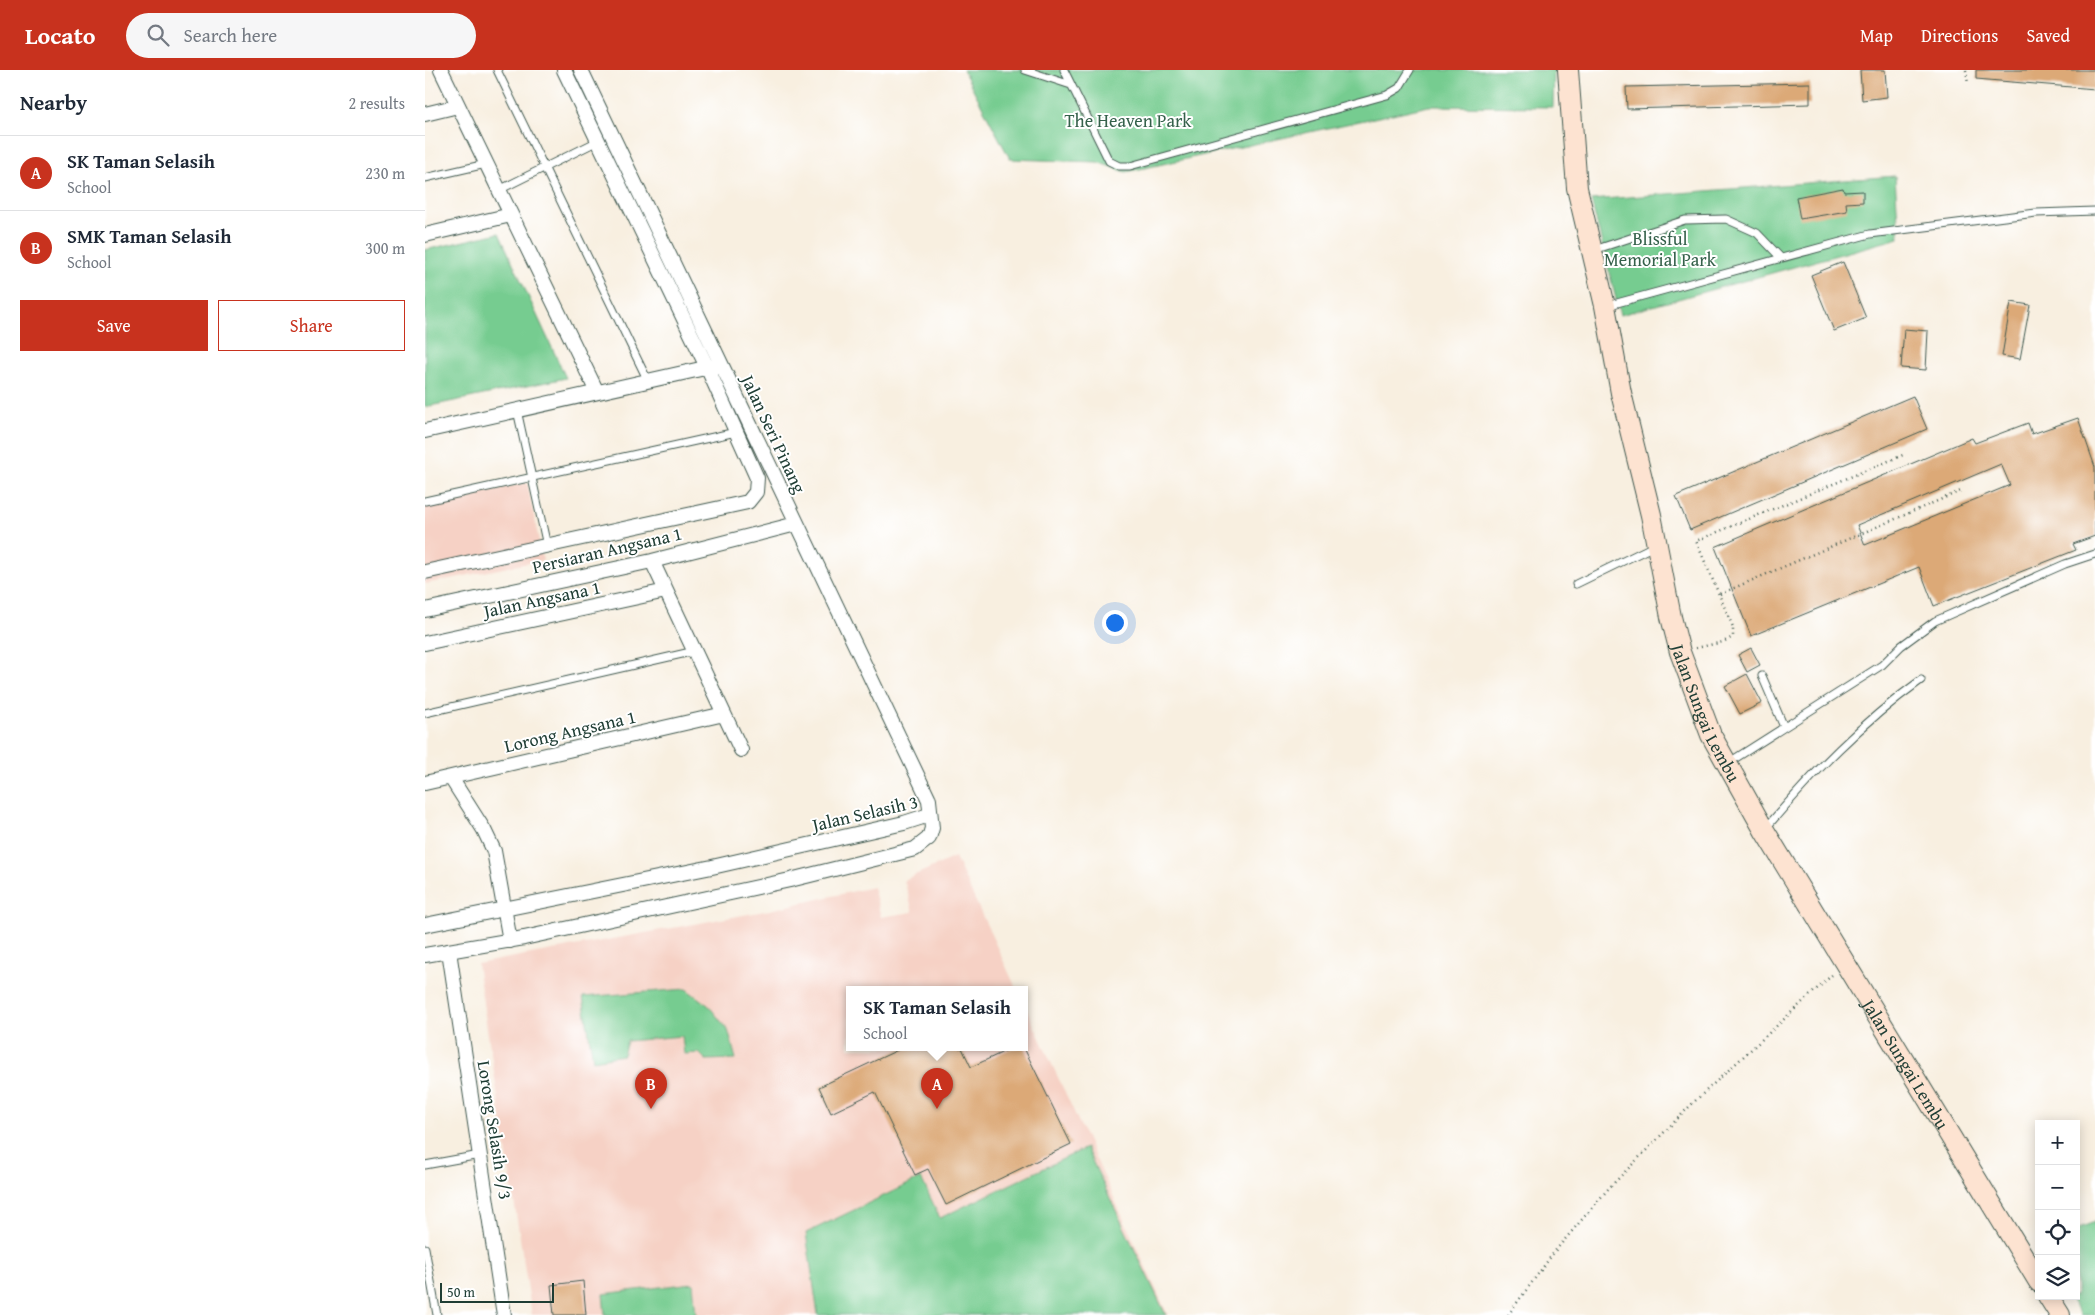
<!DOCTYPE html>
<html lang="en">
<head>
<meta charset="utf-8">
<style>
  :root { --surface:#fff; --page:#f6f6f7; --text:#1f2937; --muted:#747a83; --line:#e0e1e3; --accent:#c8321e }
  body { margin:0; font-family:"Gentium Book Plus",serif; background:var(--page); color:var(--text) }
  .controls { position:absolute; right:15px; bottom:15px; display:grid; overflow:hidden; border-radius:0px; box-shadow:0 2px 12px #0003 }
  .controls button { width:45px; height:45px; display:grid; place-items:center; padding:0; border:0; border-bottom:1px solid var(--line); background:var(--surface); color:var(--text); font:25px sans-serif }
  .scale { position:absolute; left:15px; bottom:12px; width:114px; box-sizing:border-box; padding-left:5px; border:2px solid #1f3d34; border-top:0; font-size:14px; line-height:18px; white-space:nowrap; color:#1f3d34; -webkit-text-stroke:4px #fff; paint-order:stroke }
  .you { position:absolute; left:689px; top:552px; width:18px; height:18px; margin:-12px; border:4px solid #fff; border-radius:50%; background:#1a73e8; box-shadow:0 0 0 8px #1a73e833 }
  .badge { display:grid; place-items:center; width:32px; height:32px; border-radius:50%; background:var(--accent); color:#fff; font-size:16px; font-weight:700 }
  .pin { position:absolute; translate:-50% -41px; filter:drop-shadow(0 1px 2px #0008) }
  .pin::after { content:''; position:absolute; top:26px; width:18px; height:15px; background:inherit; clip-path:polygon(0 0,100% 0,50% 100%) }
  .popup { position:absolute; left:421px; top:916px; width:182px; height:65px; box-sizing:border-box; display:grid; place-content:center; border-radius:0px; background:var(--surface); filter:drop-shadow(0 1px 4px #0005); font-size:16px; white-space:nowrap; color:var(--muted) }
  .popup b { font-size:19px; color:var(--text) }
  .popup::after { content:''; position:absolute; left:50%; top:100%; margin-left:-10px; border:10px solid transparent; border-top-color:var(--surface) }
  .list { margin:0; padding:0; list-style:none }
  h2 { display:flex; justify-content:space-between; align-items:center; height:65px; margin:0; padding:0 20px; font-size:21px }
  h2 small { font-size:16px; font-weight:400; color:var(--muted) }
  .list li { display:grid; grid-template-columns:32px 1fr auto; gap:15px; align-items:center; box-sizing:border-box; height:75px; padding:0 20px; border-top:1px solid var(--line) }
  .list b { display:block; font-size:19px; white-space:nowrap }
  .list p { margin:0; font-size:16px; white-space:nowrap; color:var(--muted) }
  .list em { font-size:16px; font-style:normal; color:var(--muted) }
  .actions { display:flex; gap:10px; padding:15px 20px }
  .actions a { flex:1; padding:11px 0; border:1px solid var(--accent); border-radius:0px; text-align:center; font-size:18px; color:var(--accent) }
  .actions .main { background:var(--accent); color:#fff }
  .icon { flex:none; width:28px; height:28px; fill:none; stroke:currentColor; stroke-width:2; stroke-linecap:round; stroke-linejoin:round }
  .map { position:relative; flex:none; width:1670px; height:1245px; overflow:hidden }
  header { display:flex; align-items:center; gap:30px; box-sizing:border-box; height:70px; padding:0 25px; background:var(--accent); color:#fff }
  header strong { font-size:24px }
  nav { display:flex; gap:28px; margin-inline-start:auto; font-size:18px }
  .search { width:350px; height:45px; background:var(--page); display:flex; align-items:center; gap:12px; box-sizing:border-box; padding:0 18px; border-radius:28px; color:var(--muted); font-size:19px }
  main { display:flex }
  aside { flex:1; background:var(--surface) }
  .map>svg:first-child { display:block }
  .built { fill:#f6d1c5 }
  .green { fill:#76cc90; stroke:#4a8462 }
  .building { fill:#dca977; fill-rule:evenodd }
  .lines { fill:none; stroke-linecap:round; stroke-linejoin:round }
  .service-casing { stroke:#40584e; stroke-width:9 }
  .minor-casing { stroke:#40584e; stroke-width:16 }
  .secondary-casing { stroke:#40584e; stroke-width:22 }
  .path { stroke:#40584e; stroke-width:2.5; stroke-dasharray:1 4; stroke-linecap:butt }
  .service { stroke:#fff; stroke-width:7 }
  .minor { stroke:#fff; stroke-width:14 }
  .secondary { stroke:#fde3d1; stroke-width:20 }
  .labels { text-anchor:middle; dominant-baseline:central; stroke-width:4; stroke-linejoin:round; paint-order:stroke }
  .park-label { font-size:18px; fill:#35614b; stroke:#fff }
  .street-label { font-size:18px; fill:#1f3d34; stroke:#fff }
</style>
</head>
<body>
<header>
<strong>Locato</strong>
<div class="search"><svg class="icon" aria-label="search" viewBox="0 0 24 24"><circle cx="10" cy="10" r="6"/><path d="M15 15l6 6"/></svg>Search here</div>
<nav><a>Map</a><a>Directions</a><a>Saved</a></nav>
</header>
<main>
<aside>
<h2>Nearby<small>2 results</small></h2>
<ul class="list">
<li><span class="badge">A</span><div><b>SK Taman Selasih</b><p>School</p></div><em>230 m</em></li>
<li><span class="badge">B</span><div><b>SMK Taman Selasih</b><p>School</p></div><em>300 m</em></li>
</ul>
<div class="actions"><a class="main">Save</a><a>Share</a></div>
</aside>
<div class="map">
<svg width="1670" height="1245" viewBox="0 0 1670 1245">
  <rect width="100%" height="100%" fill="#fff"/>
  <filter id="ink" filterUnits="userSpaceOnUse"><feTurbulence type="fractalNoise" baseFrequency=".02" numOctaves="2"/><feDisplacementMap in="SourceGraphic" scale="10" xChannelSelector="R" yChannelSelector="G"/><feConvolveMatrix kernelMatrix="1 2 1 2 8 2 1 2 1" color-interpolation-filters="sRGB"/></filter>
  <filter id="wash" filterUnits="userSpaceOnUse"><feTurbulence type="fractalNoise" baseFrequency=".0096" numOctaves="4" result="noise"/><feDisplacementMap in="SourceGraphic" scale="20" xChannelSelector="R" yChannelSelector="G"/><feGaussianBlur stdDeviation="1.12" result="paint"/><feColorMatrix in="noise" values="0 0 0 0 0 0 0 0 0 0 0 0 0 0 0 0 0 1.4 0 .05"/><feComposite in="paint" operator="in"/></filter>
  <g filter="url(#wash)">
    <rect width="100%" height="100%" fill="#f8efe0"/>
    <!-- built -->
    <path class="built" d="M102,413L118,490L0,514V434Z
      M530,787L592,920H424V978H600V936L743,1245H107L52,894L340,841L448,817L456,847L488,842L479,810Z"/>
    <!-- green -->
    <path class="green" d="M538,0H1129L1128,37L1004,36L701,102L672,92L585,89Z
      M1470,106L1474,168L1195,245L1166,130Z
      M74,163L141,308L0,337V180Z
      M261,919L283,935L303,960L311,989L281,990L274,983L259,984L257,966L202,971L198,985L168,990L158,927Z
      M661,1078L741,1245H393L381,1163L496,1108L515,1148Z
      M1670,1152V1245H1656L1644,1226H1651V1159Z
      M268,1213L271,1245H180L178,1224Z"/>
    <g id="blocks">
      <!-- building -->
      <path class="building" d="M1435,0H1460L1462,27L1437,30Z
        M1551,0H1670V19L1551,9Z
        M1385,13V34L1202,39L1201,17Z
        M1418,118L1419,122L1438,121V132L1421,133L1422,141L1375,149L1371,127Z
        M1418,192L1441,248L1409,261L1386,205Z
        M1586,232L1605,235L1595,289L1577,286Z
        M1479,259L1503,261L1501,300L1476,298Z
        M1488,326L1502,359L1265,460L1251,426Z
        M1653,348L1670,397V466L1648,474L1651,480L1509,536L1494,497L1326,566L1290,477L1547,368L1550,373L1603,353L1607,364ZM1576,394L1585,415L1440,475L1432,455Z
        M1326,578L1335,595L1322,602L1313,585Z
        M1322,604L1337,633L1315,644L1300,616Z
        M477,978H537L546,997L587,978H599L646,1074L521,1135L503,1099L490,1105L450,1022L406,1043L394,1017Z
        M158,1211L161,1245H129L126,1215Z"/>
    </g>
  </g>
  <g filter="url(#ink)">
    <use href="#blocks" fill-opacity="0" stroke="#40584e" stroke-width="1"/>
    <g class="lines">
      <!-- service casing -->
      <g class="service-casing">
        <path id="service" d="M72,0L223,311
          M600,0L646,15
          M639,0L684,91L694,96H705L962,25L974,18L985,0
          M0,108L61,94
          M74,120L173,71
          M1169,180L1260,150L1301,149L1332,163L1356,188
          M1181,236L1445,164L1611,143L1670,141
          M92,340L122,476
          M0,431L311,362
          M1151,514L1229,476
          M1337,606L1359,657
          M0,643L270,581
          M1303,693L1457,595L1476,576L1510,551L1640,494L1670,484
          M1341,758C1389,702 1435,654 1496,610
          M0,1095L55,1085
          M0,1178L12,1245"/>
      </g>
      <!-- minor casing -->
      <g class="minor-casing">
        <path id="minor" d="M16,0L172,322
          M0,44L33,36
          M0,165L86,145
          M0,361L289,296
          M227,491L316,680
          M0,502L323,432L331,422L332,408L282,297L139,0
          M0,540L227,491L371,454
          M0,573L241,521
          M26,708L59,760L69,781L85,871
          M0,713L299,644
          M0,855L287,797L479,753L504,745
          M24,881L79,1245
          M0,885L99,868L365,810L490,779L504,768L507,758L504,730L156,0"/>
      </g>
      <!-- secondary casing -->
      <g class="secondary-casing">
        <g id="secondary">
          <path id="s1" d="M1143,0L1152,118L1180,236L1196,323L1226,445L1246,547L1255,582L1286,665L1339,760L1614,1212"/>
          <path d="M1623,1226L1635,1245"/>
        </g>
      </g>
      <!-- path -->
      <path class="path" d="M1541,0L1543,14
        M1295,524L1538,420
        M1271,578L1298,572L1308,567V557L1271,471L1478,385
        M1083,1245L1130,1181L1184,1118L1270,1031L1407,905"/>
      <!-- service -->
      <use href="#service" class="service"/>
      <!-- minor -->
      <use href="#minor" class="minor"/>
      <!-- secondary -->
      <use href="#secondary" class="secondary"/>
    </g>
  </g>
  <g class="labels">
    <!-- park labels -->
    <g class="park-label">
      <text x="703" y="50">The Heaven Park</text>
      <text x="1235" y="168">Blissful<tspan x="1235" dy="21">Memorial Park</tspan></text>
    </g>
    <!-- street labels -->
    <g class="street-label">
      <text transform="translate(349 364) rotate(65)">Jalan Seri Pinang</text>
      <text transform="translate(182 480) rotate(-13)">Persiaran Angsana 1</text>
      <text transform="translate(117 529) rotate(-12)">Jalan Angsana 1</text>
      <text stroke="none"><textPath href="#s1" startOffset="660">Jalan Sungai Lembu</textPath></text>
      <text transform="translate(145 661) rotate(-13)">Lorong Angsana 1</text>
      <text transform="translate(440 743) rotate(-13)">Jalan Selasih 3</text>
      <text stroke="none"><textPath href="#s1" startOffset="1065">Jalan Sungai Lembu</textPath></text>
      <text transform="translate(70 1060) rotate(81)">Lorong Selasih 9/3</text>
    </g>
  </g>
</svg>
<div class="controls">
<button>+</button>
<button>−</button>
<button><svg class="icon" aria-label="locate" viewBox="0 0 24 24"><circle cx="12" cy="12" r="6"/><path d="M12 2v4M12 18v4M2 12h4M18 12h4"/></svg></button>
<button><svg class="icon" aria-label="layers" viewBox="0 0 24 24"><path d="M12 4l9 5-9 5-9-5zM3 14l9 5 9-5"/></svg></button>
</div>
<div class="scale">50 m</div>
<div class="you"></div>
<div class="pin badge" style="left:512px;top:1039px">A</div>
<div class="popup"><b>SK Taman Selasih</b>School</div>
<div class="pin badge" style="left:226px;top:1039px">B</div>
</div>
</main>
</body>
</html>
